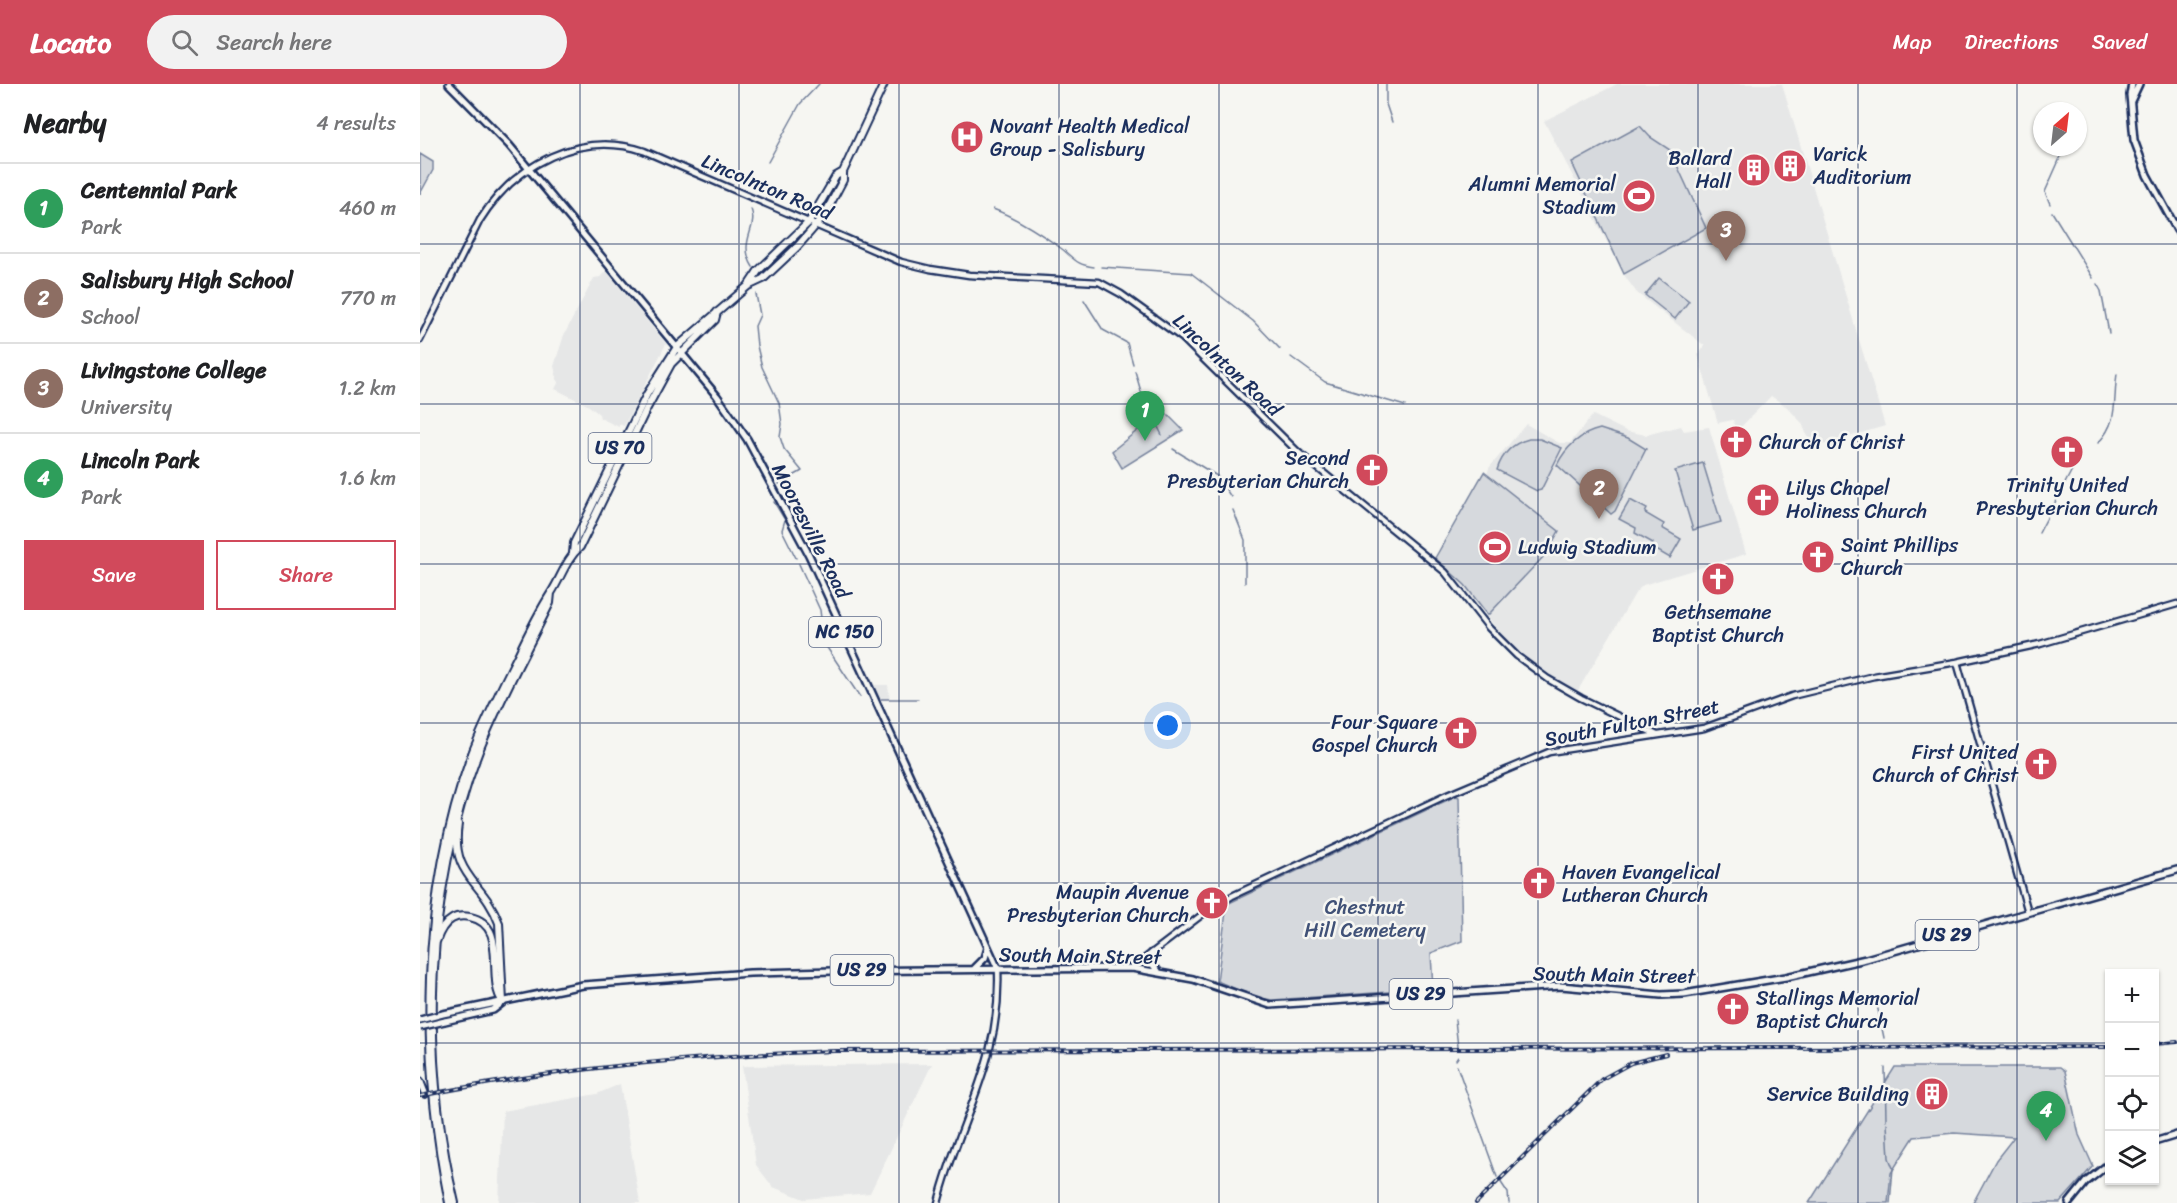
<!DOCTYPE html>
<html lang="en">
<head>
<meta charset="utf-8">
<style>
  :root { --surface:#fff; --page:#f2f2f2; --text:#202124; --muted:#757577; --line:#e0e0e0; --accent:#d1495b }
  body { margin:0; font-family:Sriracha,sans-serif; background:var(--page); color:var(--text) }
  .controls { position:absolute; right:18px; bottom:18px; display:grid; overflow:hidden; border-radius:0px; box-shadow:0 2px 4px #0004 }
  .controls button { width:54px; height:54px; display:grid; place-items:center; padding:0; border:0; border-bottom:2px solid var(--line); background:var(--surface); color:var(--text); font:30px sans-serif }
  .compass { position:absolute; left:1613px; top:18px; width:54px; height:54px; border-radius:50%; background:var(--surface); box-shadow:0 2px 4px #0004; rotate:28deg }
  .you { position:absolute; left:748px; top:642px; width:21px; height:21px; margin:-15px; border:4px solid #fff; border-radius:50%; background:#1a73e8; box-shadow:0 0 0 9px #1a73e833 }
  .badge { display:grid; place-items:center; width:39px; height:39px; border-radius:50%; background:var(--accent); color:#fff; font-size:20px; font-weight:700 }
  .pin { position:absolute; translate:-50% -50px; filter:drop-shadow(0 2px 3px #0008) }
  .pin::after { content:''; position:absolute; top:32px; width:21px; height:18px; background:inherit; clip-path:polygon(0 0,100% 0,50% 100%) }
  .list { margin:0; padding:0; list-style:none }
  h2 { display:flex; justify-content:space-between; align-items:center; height:78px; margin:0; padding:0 24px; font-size:26px }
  h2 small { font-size:20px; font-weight:400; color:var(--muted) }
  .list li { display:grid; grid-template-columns:39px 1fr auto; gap:18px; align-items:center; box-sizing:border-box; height:90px; padding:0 24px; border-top:2px solid var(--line) }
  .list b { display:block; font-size:22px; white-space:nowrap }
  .list p { margin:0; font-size:20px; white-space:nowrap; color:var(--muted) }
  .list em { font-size:20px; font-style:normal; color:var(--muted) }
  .actions { display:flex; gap:12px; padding:18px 24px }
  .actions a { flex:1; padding:14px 0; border:2px solid var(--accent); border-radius:0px; text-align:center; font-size:21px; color:var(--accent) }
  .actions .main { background:var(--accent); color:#fff }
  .icon { flex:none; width:33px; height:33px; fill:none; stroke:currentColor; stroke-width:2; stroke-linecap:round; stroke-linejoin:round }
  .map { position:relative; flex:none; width:1757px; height:1119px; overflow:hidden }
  header { display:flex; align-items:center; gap:36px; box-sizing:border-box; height:84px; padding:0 30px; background:var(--accent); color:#fff }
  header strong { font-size:28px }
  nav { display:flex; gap:33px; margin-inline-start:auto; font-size:21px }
  .search { width:420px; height:54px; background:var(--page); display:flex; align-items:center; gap:15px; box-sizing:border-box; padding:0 21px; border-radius:33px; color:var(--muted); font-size:22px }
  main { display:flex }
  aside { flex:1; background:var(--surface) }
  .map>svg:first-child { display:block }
  .built { fill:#e6e7e7 }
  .green { fill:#d6d9dd; stroke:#78849e; stroke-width:1.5 }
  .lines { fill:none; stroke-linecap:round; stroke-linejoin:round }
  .stream { stroke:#717e99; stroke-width:1.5 }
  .tertiary-casing { stroke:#1b2f5e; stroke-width:9 }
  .secondary-casing { stroke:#1b2f5e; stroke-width:10 }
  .primary-casing { stroke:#1b2f5e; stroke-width:10 }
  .trunk-casing { stroke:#1b2f5e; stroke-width:10 }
  .tertiary { stroke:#f6f6f2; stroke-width:4.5 }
  .secondary { stroke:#f6f6f2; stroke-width:5 }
  .primary { stroke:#f6f6f2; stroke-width:5 }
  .trunk { stroke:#f6f6f2; stroke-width:6 }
  .rail-casing { stroke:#1b2f5e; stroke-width:4 }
  .rail { stroke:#f6f6f2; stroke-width:1.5; stroke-dasharray:4.5; stroke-linecap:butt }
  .primary-bridge-casing { stroke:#1b2f5e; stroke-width:10; stroke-linecap:butt }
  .primary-bridge { stroke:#f6f6f2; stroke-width:5 }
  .grid { fill:none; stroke:#1b2f5e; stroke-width:1.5; stroke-opacity:0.55 }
  .labels { text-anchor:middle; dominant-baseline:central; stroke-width:5; stroke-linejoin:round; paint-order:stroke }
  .shield { fill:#f6f6f2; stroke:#5d6b8a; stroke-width:1.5 }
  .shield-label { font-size:18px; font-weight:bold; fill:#1b2f5e }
  .poi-label { font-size:20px; fill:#1b2f5e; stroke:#f6f6f2; text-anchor:start }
  .street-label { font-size:20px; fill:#1b2f5e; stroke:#f6f6f2 }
  .park-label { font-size:20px; fill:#405177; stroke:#f6f6f2 }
</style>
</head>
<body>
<header>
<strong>Locato</strong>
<div class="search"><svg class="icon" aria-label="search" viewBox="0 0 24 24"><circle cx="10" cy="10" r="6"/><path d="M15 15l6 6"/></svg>Search here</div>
<nav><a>Map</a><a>Directions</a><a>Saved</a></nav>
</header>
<main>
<aside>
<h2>Nearby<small>4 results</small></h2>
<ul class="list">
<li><span class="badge" style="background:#2e9e5b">1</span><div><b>Centennial Park</b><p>Park</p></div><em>460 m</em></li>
<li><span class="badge" style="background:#8d6e63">2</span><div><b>Salisbury High School</b><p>School</p></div><em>770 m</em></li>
<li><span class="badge" style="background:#8d6e63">3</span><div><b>Livingstone College</b><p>University</p></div><em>1.2 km</em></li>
<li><span class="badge" style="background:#2e9e5b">4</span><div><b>Lincoln Park</b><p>Park</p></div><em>1.6 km</em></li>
</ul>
<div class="actions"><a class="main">Save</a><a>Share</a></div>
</aside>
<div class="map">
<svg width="1757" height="1119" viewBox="0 0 1757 1119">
  <rect width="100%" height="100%" fill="#f6f6f2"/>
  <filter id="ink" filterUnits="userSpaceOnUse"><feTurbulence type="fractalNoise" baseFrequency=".0167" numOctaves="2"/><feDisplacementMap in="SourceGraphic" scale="12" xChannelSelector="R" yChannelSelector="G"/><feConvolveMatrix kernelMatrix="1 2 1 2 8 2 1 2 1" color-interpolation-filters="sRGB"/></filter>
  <g filter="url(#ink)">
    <!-- built -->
    <path class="built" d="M1197,0H1362L1465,342L1392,364L1382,339L1367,323L1351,312L1316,348L1313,336L1298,339L1278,271L1285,262L1217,209L1206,194L1124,37Z
      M186,187L246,260L204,342L199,340V343L180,334L179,330L169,322L135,305L138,299L134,282L144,251L174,194L180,193Z
      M1173,331L1206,347L1226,351L1261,342L1264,347L1289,343L1326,470L1223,501L1216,508L1157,608L1133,594L1089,560L1042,501L1017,475L1064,401L1069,384L1106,340L1139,359H1150Z
      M454,601H468L470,616H461Z
      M512,980L450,1109L384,1115L353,1103L336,1081L322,982Z
      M200,1000L220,1119H79L83,1027L177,1010Z"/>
    <!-- green -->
    <path class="green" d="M1220,42L1230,53L1250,66L1286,144L1204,190L1152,79Z
      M0,70L13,78V86L0,110Z
      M1239,194L1269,217L1255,235L1225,211Z
      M743,326L763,346L702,384L692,367Z
      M1180,345L1208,354L1226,365L1195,427L1191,430L1137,381C1145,364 1161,349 1180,345Z
      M1109,355H1120L1142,364L1121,406L1117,407L1077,386C1082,370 1093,359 1109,355Z
      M1283,379L1301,438L1273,446L1255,387Z
      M1064,388L1139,447L1126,470L1068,531L1045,501L1015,474Z
      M1210,416L1227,425L1225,429L1244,440L1242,444L1261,455L1250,474L1233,464V459L1215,449L1216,444L1199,435Z
      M1036,712L1039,713L1042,857L1011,869L1013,905L852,916L835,913L797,897L807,820Z
      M1475,983H1640L1645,987L1659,1051L1673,1082L1640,1119H1553L1576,1076L1594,1053L1534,1049L1494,1053L1471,1089L1468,1119H1389Z"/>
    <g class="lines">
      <!-- stream -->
      <path class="stream" d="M966,0V20L972,38
        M348,78L380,20L399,0
        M1630,120L1625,108L1645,63
        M331,125C339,145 317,157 333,183
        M573,125C595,133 618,148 638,162C654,173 653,180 674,183
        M1632,128L1673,194
        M681,183L771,189L833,237L860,265
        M1677,200L1681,207L1689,249
        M336,210L340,231L335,242L337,262L342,283L359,319L362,340L360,353L364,365L382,387L359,400
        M664,216L683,246L707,259L713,280
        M871,273L905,298L985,322
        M715,287L722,311L742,351
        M1678,359C1699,338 1693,316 1697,290
        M753,365L797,392L811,413
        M354,418L365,436L362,446L376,474
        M813,426L825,456V499
        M1619,449L1653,384
        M379,480L400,526L404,559L440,613
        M461,615H498
        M1456,916L1464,954
        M1035,936L1038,963
        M1036,976L1038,973
        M1037,982L1077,1093
        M1465,984L1466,1036
        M1467,1040L1469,1074L1473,1084L1470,1119
        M1080,1097L1088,1109L1089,1119"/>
      <!-- tertiary casing -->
      <g class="tertiary-casing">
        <path id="tertiary" d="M0,256L60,136C95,80 160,46 224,67L481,178L510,185L549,191L679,198L701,210L762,254L878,368L1025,488L1069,544L1097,572L1128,595L1161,614L1237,651
          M1537,578L1608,828
          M712,884L783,830L812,812L1025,712L1129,668L1284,644L1372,612L1454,592L1537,578L1620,560L1757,520
          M518,1119C539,1035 582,978 578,885"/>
      </g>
      <!-- secondary casing -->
      <g class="secondary-casing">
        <path id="secondary" d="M1734,1058L1757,1051
          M1649,1119L1666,1098L1690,1079"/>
      </g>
      <!-- primary casing -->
      <g class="primary-casing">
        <path id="primary" d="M29,0L89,61L297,312L327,355L389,471L578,885
          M1712,0L1710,11L1714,56L1727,91L1757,146
          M1711,17L1719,0
          M732,869V880L738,887
          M554,885L565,874L568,864
          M23,930L163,901L330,889L413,887L712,884L773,895L850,921L1141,902L1241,911L1264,910L1366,893L1446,875L1757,786
          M25,937L73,926L82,919"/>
      </g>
      <!-- trunk casing -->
      <g class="trunk-casing">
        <path id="trunk" d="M328,202L338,187L389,138L416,92L423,88
          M153,469L154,459L227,310L257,263L328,202L343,195L377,163L404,132L423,96V88L464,0
          M38,740C30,793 64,797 79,839L83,918
          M16,858C19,849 23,840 32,835C37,832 44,832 50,833C90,841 65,895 83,918
          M0,997L5,1010
          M29,1119C0,973 0,813 51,672C65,636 82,603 99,569C109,548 119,528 131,509C141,494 146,475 160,463L227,324L251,280L295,236L297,228
          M35,1119C0,973 5,808 59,667C79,616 106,568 130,519L131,509"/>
      </g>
      <!-- tertiary -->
      <use href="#tertiary" class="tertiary"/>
      <!-- secondary -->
      <use href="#secondary" class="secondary"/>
      <!-- primary -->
      <use href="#primary" class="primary"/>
      <!-- trunk -->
      <use href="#trunk" class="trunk"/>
      <!-- rail casing -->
      <g class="rail-casing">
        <path id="rail" d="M1734,960L1757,958
          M0,1012C137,984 274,972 414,967L1690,963
          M1056,1119L1182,995L1211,979L1246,970"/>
      </g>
      <!-- rail -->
      <use href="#rail" class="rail"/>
      <!-- primary-bridge casing -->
      <g class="primary-bridge-casing">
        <path id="primary-bridge" d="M0,936L23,930
          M0,943L25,937"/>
      </g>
      <!-- primary-bridge -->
      <use href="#primary-bridge" class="primary-bridge"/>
    </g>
  </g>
  <!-- grid -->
  <path class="grid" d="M160,0V1119M319,0V1119M479,0V1119M639,0V1119M799,0V1119M958,0V1119M1118,0V1119M1278,0V1119M1438,0V1119M1597,0V1119M0,160H1757M0,320H1757M0,480H1757M0,639H1757M0,799H1757M0,959H1690M1734,959H1757"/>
  <!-- icons -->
  <defs>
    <g id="hospital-disc" transform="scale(1.725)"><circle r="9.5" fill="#d1495b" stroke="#f6f6f2"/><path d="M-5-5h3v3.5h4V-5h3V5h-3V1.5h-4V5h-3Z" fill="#fff"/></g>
    <g id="building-disc" transform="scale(1.725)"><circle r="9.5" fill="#d1495b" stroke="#f6f6f2"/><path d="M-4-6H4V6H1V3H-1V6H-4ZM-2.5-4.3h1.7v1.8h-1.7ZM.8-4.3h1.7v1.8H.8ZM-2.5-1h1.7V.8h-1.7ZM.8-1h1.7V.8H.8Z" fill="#fff"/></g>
    <g id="stadium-disc" transform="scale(1.725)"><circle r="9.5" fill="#d1495b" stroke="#f6f6f2"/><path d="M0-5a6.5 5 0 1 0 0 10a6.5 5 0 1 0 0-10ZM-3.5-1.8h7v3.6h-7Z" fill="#fff"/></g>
    <g id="church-disc" transform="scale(1.725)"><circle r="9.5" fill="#d1495b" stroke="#f6f6f2"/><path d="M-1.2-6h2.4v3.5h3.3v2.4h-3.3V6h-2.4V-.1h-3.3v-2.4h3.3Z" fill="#fff"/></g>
  </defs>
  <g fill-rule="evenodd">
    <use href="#hospital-disc" x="547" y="53"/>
    <use href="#building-disc" x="1370" y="82"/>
    <use href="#building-disc" x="1334" y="86"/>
    <use href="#stadium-disc" x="1219" y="112"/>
    <use href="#church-disc" x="1316" y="358"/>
    <use href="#church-disc" x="1647" y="368"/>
    <use href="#church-disc" x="952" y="386"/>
    <use href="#church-disc" x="1343" y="416"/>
    <use href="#stadium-disc" x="1075" y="463"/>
    <use href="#church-disc" x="1398" y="473"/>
    <use href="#church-disc" x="1298" y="495"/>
    <use href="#church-disc" x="1041" y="649"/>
    <use href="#church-disc" x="1621" y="680"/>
    <use href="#church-disc" x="1119" y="799"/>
    <use href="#church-disc" x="792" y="819"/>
    <use href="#church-disc" x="1313" y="925"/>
    <use href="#building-disc" x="1512" y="1010"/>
  </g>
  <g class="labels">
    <!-- shield labels -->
    <g class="shield">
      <rect x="168.5" y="349" width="63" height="30" rx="4.5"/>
      <rect x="389" y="533" width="72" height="30" rx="4.5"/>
      <rect x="1495.5" y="836" width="63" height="30" rx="4.5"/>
      <rect x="410.5" y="871" width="63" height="30" rx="4.5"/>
      <rect x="969.5" y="895" width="63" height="30" rx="4.5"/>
    </g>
    <g class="shield-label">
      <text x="200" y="364">US 70</text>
      <text x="425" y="548">NC 150</text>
      <text x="1527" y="851">US 29</text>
      <text x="442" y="886">US 29</text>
      <text x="1001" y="910">US 29</text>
    </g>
    <!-- poi labels -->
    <g class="poi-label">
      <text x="570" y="42">Novant Health Medical<tspan x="570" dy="23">Group - Salisbury</tspan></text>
      <text x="1393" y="70">Varick<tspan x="1393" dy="23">Auditorium</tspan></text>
      <text x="1311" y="74" text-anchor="end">Ballard<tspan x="1311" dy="23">Hall</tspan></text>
      <text x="1196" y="100" text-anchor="end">Alumni Memorial<tspan x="1196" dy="23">Stadium</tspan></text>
      <text x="1339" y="358">Church of Christ</text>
      <text x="929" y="374" text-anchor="end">Second<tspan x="929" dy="23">Presbyterian Church</tspan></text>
      <text x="1647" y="401" text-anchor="middle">Trinity United<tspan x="1647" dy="23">Presbyterian Church</tspan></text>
      <text x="1366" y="404">Lilys Chapel<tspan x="1366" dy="23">Holiness Church</tspan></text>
      <text x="1421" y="461">Saint Phillips<tspan x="1421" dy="23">Church</tspan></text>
      <text x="1098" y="463">Ludwig Stadium</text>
      <text x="1298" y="528" text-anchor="middle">Gethsemane<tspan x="1298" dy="23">Baptist Church</tspan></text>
      <text x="1018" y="638" text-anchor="end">Four Square<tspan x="1018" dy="23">Gospel Church</tspan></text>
      <text x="1598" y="668" text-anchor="end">First United<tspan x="1598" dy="23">Church of Christ</tspan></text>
      <text x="1142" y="788">Haven Evangelical<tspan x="1142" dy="23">Lutheran Church</tspan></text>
      <text x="769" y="808" text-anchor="end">Maupin Avenue<tspan x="769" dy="23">Presbyterian Church</tspan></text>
      <text x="1336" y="914">Stallings Memorial<tspan x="1336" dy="23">Baptist Church</tspan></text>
      <text x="1489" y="1010" text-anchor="end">Service Building</text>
    </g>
    <!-- street labels -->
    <g class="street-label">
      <text transform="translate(347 103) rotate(23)">Lincolnton Road</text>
      <text transform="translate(807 281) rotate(43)">Lincolnton Road</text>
      <text transform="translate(391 447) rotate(63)">Mooresville Road</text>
      <text transform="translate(1212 639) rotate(-11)">South Fulton Street</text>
      <text transform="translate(660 872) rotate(1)">South Main Street</text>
      <text transform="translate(1194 891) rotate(1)">South Main Street</text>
    </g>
    <!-- park labels -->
    <g class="park-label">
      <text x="945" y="823">Chestnut<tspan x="945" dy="23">Hill Cemetery</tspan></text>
    </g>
  </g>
</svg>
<div class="controls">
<button>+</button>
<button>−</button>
<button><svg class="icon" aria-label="locate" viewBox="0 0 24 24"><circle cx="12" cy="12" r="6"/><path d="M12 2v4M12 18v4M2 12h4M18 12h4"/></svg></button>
<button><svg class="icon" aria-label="layers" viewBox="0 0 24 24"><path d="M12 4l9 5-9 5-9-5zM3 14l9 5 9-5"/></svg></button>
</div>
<svg class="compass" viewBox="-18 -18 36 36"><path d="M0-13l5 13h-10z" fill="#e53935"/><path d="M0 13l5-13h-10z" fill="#757577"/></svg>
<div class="you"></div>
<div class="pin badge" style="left:725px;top:357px;background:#2e9e5b">1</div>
<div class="pin badge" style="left:1179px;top:435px;background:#8d6e63">2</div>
<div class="pin badge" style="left:1306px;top:177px;background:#8d6e63">3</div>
<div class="pin badge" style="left:1626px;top:1057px;background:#2e9e5b">4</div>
</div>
</main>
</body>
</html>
